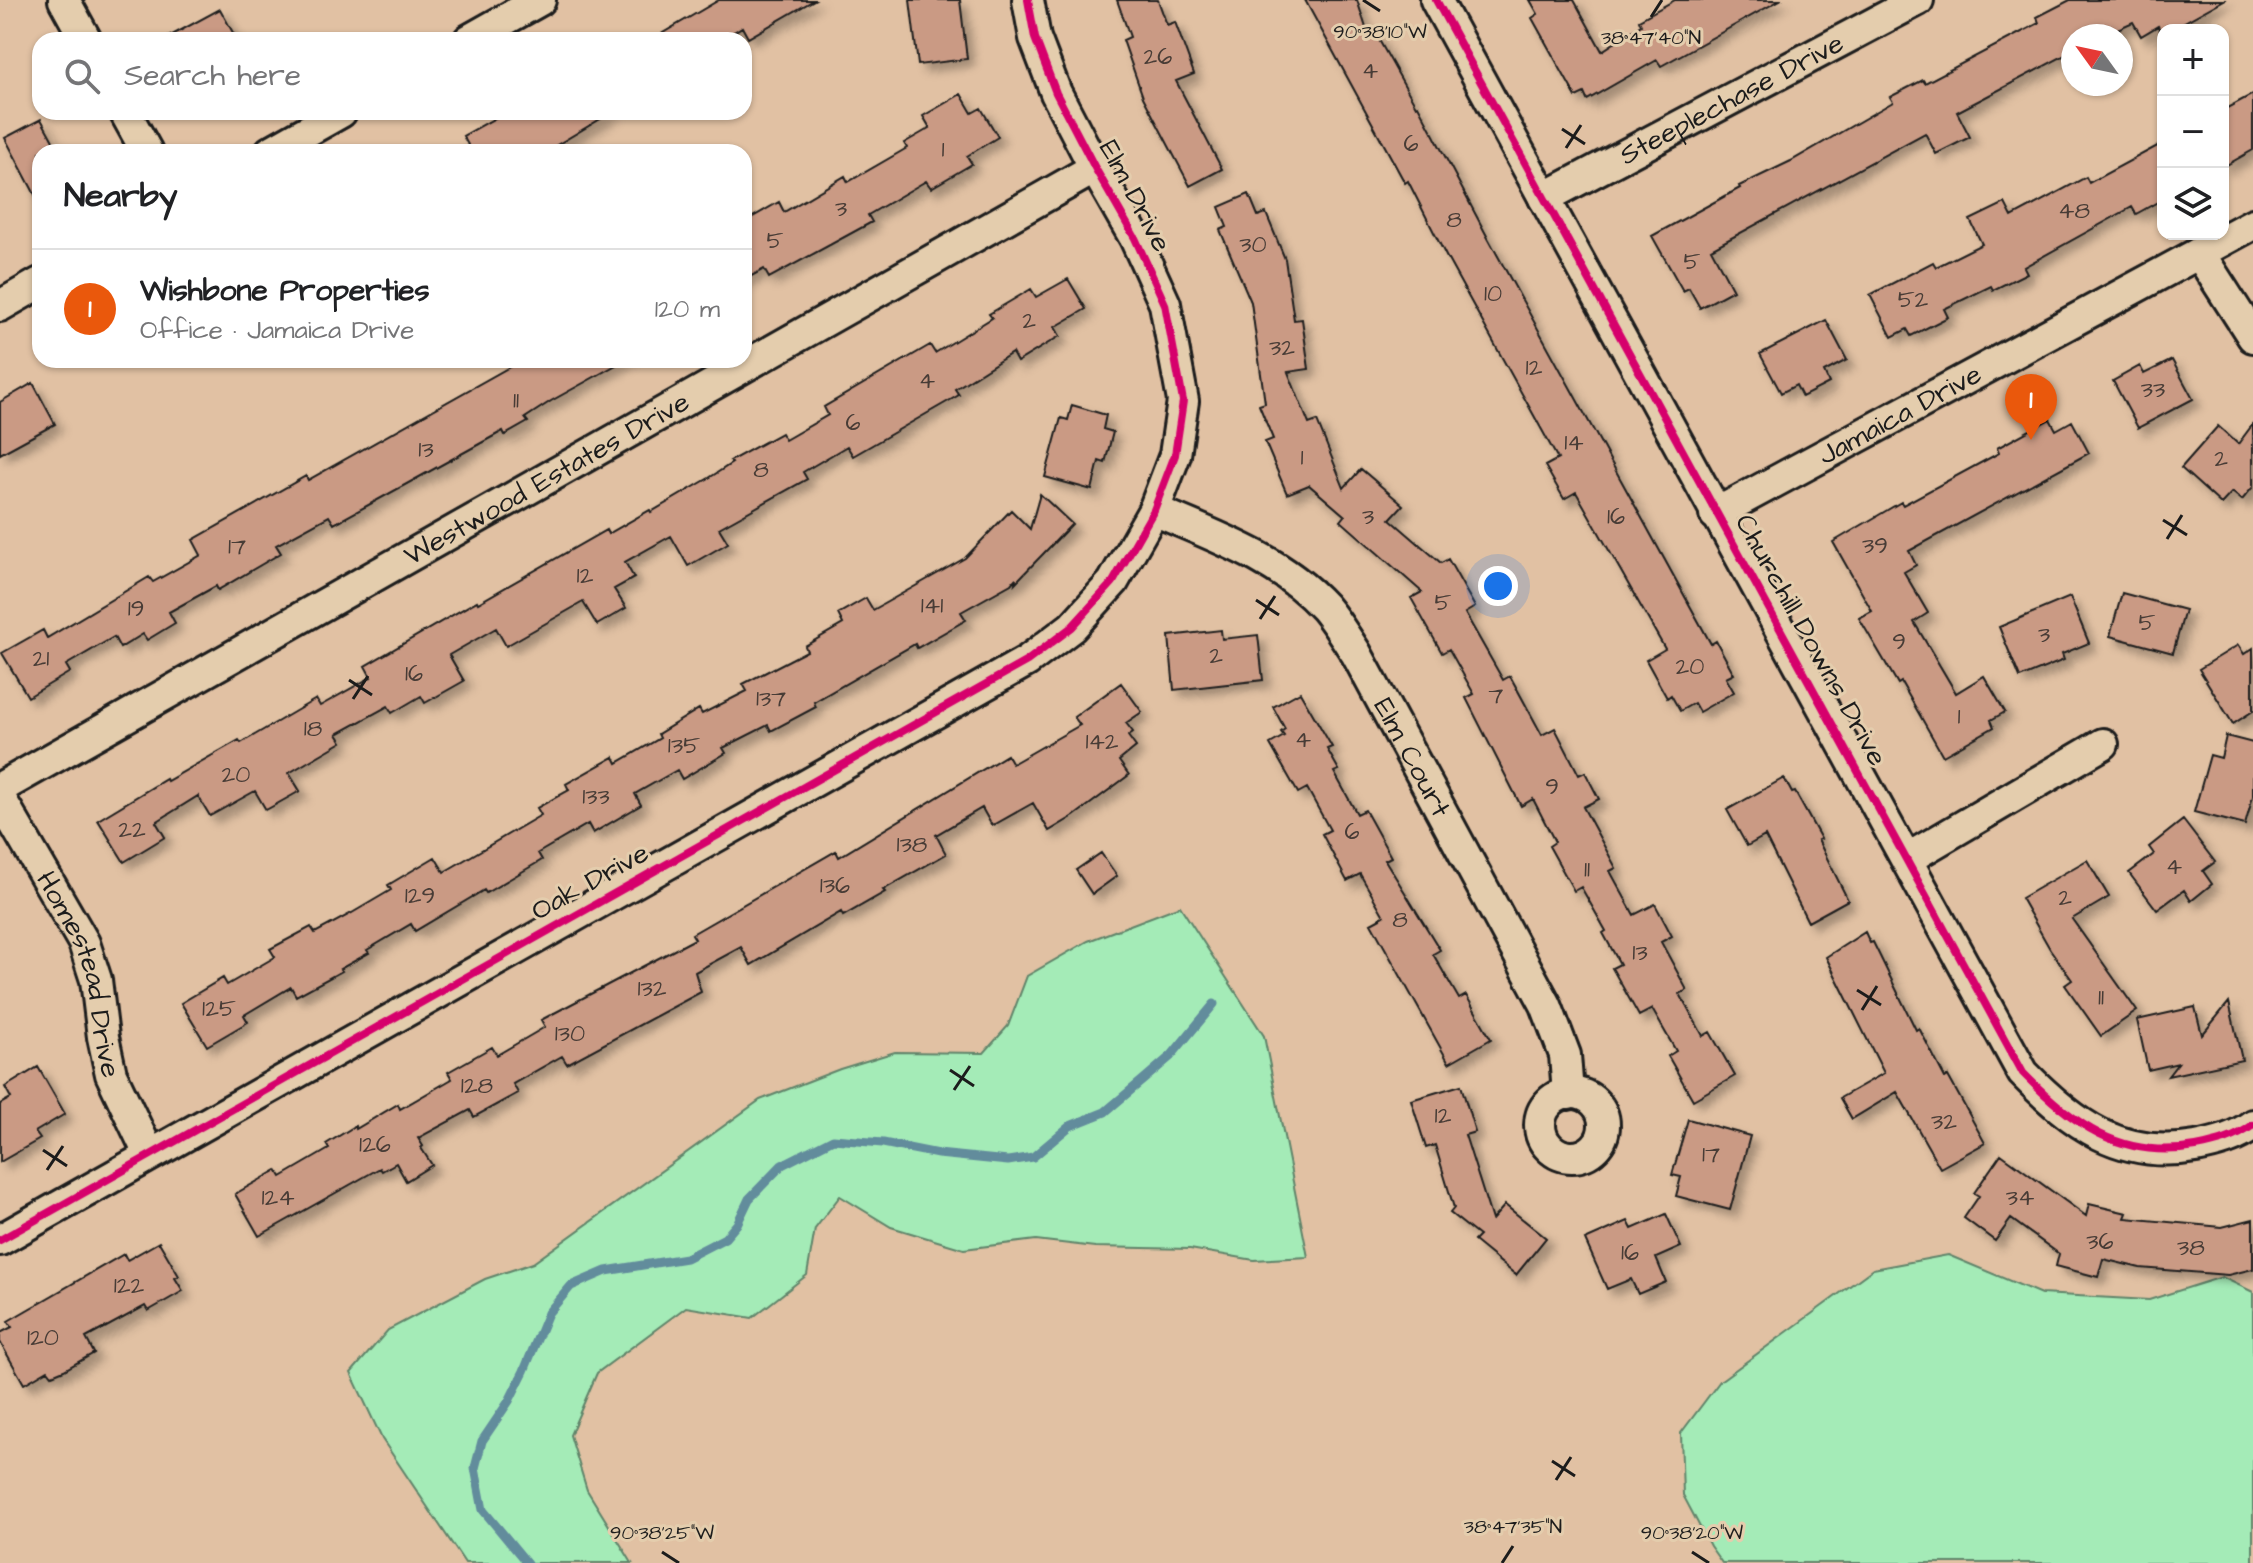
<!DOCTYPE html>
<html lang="en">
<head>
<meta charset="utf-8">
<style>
  :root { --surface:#fff; --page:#f6f6f6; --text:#202124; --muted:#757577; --line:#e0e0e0; --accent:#ea580c }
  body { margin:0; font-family:"Architects Daughter",sans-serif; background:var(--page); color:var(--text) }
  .controls { position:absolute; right:24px; top:24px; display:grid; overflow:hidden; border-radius:16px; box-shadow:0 2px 6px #0004 }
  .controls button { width:72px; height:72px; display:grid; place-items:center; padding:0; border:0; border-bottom:2px solid var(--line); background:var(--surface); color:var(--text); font:40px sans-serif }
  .compass { position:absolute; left:2061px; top:24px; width:72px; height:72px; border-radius:50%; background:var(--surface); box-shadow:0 2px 6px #0004; rotate:303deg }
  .you { position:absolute; left:1498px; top:586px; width:28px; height:28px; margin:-20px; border:6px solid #fff; border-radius:50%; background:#1a73e8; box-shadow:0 0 0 12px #1a73e833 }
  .badge { display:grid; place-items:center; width:52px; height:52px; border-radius:50%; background:var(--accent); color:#fff; font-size:26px; font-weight:700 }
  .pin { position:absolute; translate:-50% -66px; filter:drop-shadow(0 2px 4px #0008) }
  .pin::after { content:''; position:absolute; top:42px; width:28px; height:24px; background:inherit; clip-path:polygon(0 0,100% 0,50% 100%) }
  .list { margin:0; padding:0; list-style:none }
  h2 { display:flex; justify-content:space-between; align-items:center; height:104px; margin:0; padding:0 32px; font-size:34px }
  h2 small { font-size:26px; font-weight:400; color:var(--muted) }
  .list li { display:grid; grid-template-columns:52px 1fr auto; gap:24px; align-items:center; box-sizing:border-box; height:120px; padding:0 32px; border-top:2px solid var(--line) }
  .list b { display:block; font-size:30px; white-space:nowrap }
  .list p { margin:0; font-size:26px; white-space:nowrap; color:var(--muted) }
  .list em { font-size:26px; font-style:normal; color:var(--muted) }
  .icon { flex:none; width:44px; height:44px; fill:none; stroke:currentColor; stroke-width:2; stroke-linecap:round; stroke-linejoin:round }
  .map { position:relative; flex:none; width:2253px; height:1563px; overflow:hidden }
  .search { position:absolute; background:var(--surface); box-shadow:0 2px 6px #0004; left:32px; top:32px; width:720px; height:88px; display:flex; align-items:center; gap:20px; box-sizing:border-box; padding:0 28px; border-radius:24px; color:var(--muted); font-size:30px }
  .panel { position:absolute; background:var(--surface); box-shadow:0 2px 6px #0004; left:32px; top:144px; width:720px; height:224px; border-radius:24px }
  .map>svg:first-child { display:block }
  .green { fill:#a4ebb7; stroke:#60846a; stroke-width:2 }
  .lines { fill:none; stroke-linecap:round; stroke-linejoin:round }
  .stream { stroke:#628c9c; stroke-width:9 }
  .building { fill:#ca9a84; stroke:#1c1c1c; stroke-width:2; filter:url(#shadow) }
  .street-casing { stroke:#1c1c1c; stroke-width:36 }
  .street { stroke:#e4cdad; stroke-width:30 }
  .cycleway-casing { stroke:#e4cdad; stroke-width:13 }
  .cycleway { stroke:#d6006c; stroke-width:8 }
  .ticks { fill:none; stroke:#1c1c1c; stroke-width:3 }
  .labels { text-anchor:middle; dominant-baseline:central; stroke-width:6; stroke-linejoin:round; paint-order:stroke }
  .number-label { font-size:24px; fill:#483c36 }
  .street-label { font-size:28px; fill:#1c1c1c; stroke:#e4cdad }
  .ticks-label { font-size:20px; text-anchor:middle; fill:#1c1c1c; stroke:#e4cdad; stroke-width:6; stroke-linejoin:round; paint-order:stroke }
</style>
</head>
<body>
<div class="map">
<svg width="2253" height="1563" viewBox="0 0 2253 1563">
  <defs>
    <filter id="shadow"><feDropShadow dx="7" dy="7" stdDeviation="4" flood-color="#0004"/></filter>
  </defs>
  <rect width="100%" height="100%" fill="#e1c1a3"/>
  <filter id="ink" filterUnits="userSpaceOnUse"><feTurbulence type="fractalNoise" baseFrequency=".0125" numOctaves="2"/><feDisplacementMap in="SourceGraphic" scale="16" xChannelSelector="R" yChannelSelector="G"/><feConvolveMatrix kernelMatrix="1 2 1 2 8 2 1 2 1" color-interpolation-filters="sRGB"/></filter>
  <g filter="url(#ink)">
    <!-- green -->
    <path class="green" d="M1180,906L1264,1036L1308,1257L1254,1260L1190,1249L1095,1247L1036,1240L964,1249L891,1227L840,1196L815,1229L807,1275L752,1318L686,1307L597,1373L570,1435L587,1490L632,1563H465L382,1439L351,1373L388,1330L485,1279L533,1263L760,1100L840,1069L895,1052L984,1053L1008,1026L1027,976L1088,941Z
      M1948,1255L2041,1294L2149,1300L2222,1277L2253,1292V1563H1722L1710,1546L1683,1495L1681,1433L1720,1381L1873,1269Z"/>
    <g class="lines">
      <!-- stream -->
      <path class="stream" d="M527,1563L483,1510L475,1468L482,1441L509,1401L524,1371L548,1313L571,1286L606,1271L686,1258L725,1238L737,1224L749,1199L782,1165L833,1139L883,1143L938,1154L1008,1161L1033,1157L1070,1126L1105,1112L1143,1080L1171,1056L1214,1004"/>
    </g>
    <!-- building -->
    <path class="building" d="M719,0H814L748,38L742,27L721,40H651Z
      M910,0H960L967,59L918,65Z
      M1117,0H1158L1167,25L1175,22L1194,74L1176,81L1222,169L1190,186L1143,97L1123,40L1130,37Z
      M1305,0H1357L1368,34L1374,31L1416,106L1418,105L1488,238L1711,644L1716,641L1734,674L1726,678L1734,692L1699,712L1694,703L1680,711L1671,695L1667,698L1646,660L1665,649L1576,492L1564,499L1545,466L1558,459L1447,258L1408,181L1405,183Z
      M1530,0H1574L1602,51L1641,25L1639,20L1675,0H1780L1661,66L1657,60L1587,100L1584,93L1576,97L1532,18L1538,14Z
      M2070,0H2224L2170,30H2163L2162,34L2158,26L2141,36L2133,22L2102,36H2073V51L1957,112L1970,137L1936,154L1925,133L1711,249L1733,290L1700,308L1689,288L1683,291L1652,236L1740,188L1739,186L1791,161L1893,102L1890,97L1923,80L1925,83L2039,23L2037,17Z
      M220,9L237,40H163Z
      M961,94L972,113L981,108L998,137L967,156L972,164L931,188L926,181L868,215L872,222L769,278L764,269L744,280V222L779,202L784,212L845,176L848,182L907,148L904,143L930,128L923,116Z
      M2253,94V150L2223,167V110Z
      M506,112H612L545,152H472L463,136Z
      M41,119L59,152H40V204L5,138Z
      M2163,143V199L2136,214L2132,207L2024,267L2027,273L1993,290L1991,286L1944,309L1948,317L1911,336L1907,329L1892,337L1870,295L1933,262L1936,267L1982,244L1970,220L2005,203L2012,217L2086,177L2089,183Z
      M1249,194L1258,216L1266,213L1285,259L1294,320L1302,319L1309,369L1288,372L1309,424L1317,421L1344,488L1361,469L1403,505L1390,519L1441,563L1448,559L1475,607L1465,613L1503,680L1510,676L1542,735L1555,728L1579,775L1585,772L1599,799L1583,807L1616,868L1610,871L1634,915L1655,904L1672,936L1661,942L1687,990L1680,994L1703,1036L1710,1032L1735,1076L1693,1100L1668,1056L1676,1051L1652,1009L1639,1016L1612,968L1620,964L1603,933L1606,931L1581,887L1574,891L1549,846L1555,842L1533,799L1521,806L1466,698L1474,694L1449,649L1442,653L1411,598L1422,592L1341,521L1345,516L1309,485L1287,494L1265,442L1273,439L1259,405L1265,403L1251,302L1220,230L1227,227L1219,207Z
      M1068,279L1086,309L1055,327L1060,336L1017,362L1012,353L955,389L959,395L853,456L847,446L803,472L807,479L719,528L728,543L688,566L671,536L625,562L634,578L614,589L626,608L597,625L583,602L506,646L496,628L449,655L464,681L425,703L421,696L392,713L388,706L337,734L342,742L289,773L300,791L266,810L255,791L210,816L198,796L156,822L165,837L124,862L98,820L166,779L167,781L239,740L241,743L316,699L320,706L371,677L365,666L477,601L478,603L606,530L608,534L650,510L651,512L709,478L732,463L730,461L781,433L785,440L828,415L824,407L930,345L935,353L992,318L989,314L1031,289L1036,297Z
      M1826,320L1847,360L1824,372L1829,383L1802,397L1796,385L1781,393L1760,354Z
      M522,360H625L551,401L525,418L528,422L505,435L503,431L334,524L329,516L276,545L281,553L218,590L216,586L169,612L175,623L147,640L143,634L120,648L114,637L66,665L70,672L28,697L2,653L43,630L47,638L149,577L153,582L201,555L193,540L306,476L308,480Z
      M2172,360L2193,399L2138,428L2113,381L2140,366L2144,374Z
      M33,383L55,424L0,454V402Z
      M1072,405L1106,415L1103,429L1113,432L1105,463L1099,461L1092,490L1045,477L1061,418L1068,420Z
      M2050,419L2056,430L2072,421L2089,453L1909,551L1916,565L1904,572L1928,613L1914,622L1956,693L1984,676L2005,712L1991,720L1994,727L1943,756L1901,682L1898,684L1859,618L1872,611L1833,542L1901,502L1903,505L1999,453L1997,448Z
      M2253,424V487L2242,500L2232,492L2221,504L2181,468L2218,426L2238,444Z
      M1040,494L1072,524L1015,583L1016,578L1011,584L961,612L966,620L917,648L915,644L814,702L816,707L771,731L768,725L723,748L726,753L682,779L677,770L635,794L641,805L593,833L588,824L538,853L542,860L486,893L484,890L415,931L411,924L367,950L369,953L340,969L342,971L296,996L291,987L244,1015L248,1022L207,1046L181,1003L223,978L227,985L275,957L270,949L311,927L315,933L352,913L391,890L388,885L435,857L444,872L541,815L537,808L569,790L566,784L614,757L617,763L660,738L658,734L699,709L702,714L747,691L743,684L807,651L805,646L843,624L838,614L866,598L873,610L965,558L1011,510L1030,529Z
      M2122,593L2185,610L2173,653L2110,636Z
      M2070,597L2089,643L2062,654L2064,660L2020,678L1999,627Z
      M1221,630L1222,639L1258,635L1263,680L1174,690L1169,636Z
      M2238,645L2244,654L2253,648V711L2233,724L2199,669Z
      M1121,683L1142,712L1126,723L1133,732L1128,736L1136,747L1119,761L1129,775L1074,816L1049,831L1033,803L992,826L982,808L936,835L946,854L883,890L885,892L843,916L841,912L751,965L741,947L695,972L701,992L567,1064L562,1056L513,1084L518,1093L474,1117L470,1110L418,1138L423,1146L421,1148L432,1165L406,1181L396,1163L382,1171L380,1168L259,1236L235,1194L277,1170L281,1177L329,1149L326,1144L355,1126L356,1129L398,1104L400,1109L452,1079L448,1072L492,1047L497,1055L545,1027L541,1020L695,939L692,934L836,851L839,857L1007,755L1012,764L1080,725L1074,717Z
      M1300,692L1332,747L1327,749L1339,770L1334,772L1357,814L1365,810L1391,857L1385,860L1440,950L1433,954L1459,999L1466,995L1491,1039L1449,1063L1371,923L1384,916L1360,874L1347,881L1322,834L1330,830L1307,788L1298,793L1270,744L1284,736L1281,732L1285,729L1273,707Z
      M2226,736L2253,743V796L2245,825L2194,812L2210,755L2221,758Z
      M1784,778L1792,793L1795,792L1821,839L1818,840L1848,900L1808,922L1765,836L1747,846L1727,810Z
      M2183,820L2215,862L2203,871L2212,884L2191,901L2184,890L2157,910L2129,873L2154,854L2149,847Z
      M1101,853L1117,876L1092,894L1076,870Z
      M2087,860L2109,897L2072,919L2137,1011L2101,1036L2065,985L2072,980L2050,949L2021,898Z
      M1865,932L1870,943L1873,942L1916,1030L1919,1028L1945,1078L1948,1076L1985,1143L1940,1168L1897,1092L1852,1119L1840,1098L1884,1073L1826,957Z
      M2229,1002L2242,1060L2168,1076L2178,1063L2148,1070L2137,1020L2195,1007L2202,1035Z
      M38,1067L65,1114L35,1132L40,1139L0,1162V1104L11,1098L5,1087Z
      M1461,1085L1475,1132L1465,1135L1492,1220L1505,1205L1546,1238L1516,1275L1474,1241L1479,1236L1450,1213L1454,1208L1435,1145L1426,1148L1411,1100Z
      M1688,1119L1750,1136L1730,1210L1676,1196L1681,1177L1672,1175Z
      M2001,1154L2086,1216L2089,1204L2127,1213L2125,1218L2222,1227L2253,1219V1269L2228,1275L2140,1268L2103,1259L2098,1277L2056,1266L2059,1254L2011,1219L1995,1241L1964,1218L1979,1196L1974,1193Z
      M1666,1214L1681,1247L1656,1258L1666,1282L1638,1294L1631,1279L1607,1289L1585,1240L1628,1221L1632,1229Z
      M159,1242L179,1276L175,1278L183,1291L148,1311L145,1306L86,1338L94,1353L64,1370L52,1375L48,1370L24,1384L0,1342V1333L12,1327L8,1321L124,1254L127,1260Z"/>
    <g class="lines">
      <!-- street casing -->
      <g class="street-casing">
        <g id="street">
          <path d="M64,0L86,40"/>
          <path d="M1436,0L2023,1073C2073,1124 2120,1160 2196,1147C2217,1143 2236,1138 2253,1125"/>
          <path d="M469,40L540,0"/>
          <path d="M125,112L147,152"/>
          <path d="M270,152L341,112"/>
          <path id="s1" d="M1544,198L1918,0"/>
          <path d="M2199,253L2253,337"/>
          <path d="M0,306L40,283"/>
          <path id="s2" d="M1154,510C1214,536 1279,558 1324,607C1336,621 1346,638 1356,653L1546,1005L1565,1055L1568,1094"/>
          <path id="s3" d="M1715,514L2253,224"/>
          <path id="s4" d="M0,788L1095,168"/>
          <path id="s5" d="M0,798L84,943L96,980L103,1037L111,1074L149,1154"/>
          <path d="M1907,859L2103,744"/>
          <circle cx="1572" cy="1125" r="32"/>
          <path d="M0,1240L1027,661L1072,627L1113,582L1154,510L1175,455L1183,401L1165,304L1135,238L1095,168L1056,93L1035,38L1028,0"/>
        </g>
      </g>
      <!-- street -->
      <use href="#street" class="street"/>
      <!-- cycleway casing -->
      <g class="cycleway-casing">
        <path id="cycleway" d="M1436,0L2023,1073C2073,1124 2120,1160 2196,1147C2217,1143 2236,1138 2253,1125
          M0,1240L1027,661L1072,627L1113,582L1154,510L1175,455L1183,401L1165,304L1135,238L1095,168L1056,93L1035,38L1028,0"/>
      </g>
      <!-- cycleway -->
      <use href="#cycleway" class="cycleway"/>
    </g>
  </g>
  <!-- ticks -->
  <path class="ticks" d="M1363,0L1380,11M1651,17L1662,0M1562,129L1585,144M1566,148L1581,125M2163,520L2187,535M2167,539L2182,515M1256,600L1279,615M1260,619L1275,596M349,680L372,695M353,699L368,676M1857,990L1881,1005M1862,1010L1877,986M950,1070L974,1086M954,1090L970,1066M43,1150L67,1166M47,1170L63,1146M1552,1461L1575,1476M1556,1480L1571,1457M662,1552L679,1563M1692,1552L1709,1563M1502,1563L1513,1546"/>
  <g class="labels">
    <!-- number labels -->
    <g class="number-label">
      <text x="1158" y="57">26</text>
      <text x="1370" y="71">4</text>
      <text x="1411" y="144">6</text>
      <text x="943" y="150">1</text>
      <text x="841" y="209">3</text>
      <text x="2074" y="211">48</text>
      <text x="1454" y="220">8</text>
      <text x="775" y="241">5</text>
      <text x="1253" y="245">30</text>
      <text x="1692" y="262">5</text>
      <text x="1493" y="294">10</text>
      <text x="1913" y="300">52</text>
      <text x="1029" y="321">2</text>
      <text x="1282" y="348">32</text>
      <text x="1534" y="368">12</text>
      <text x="927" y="381">4</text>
      <text x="2153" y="390">33</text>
      <text x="516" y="401">11</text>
      <text x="853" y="423">6</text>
      <text x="1574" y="443">14</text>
      <text x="426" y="450">13</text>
      <text x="1302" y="458">1</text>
      <text x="2221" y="459">2</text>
      <text x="761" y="470">8</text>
      <text x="1368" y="517">3</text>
      <text x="1616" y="517">16</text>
      <text x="1875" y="546">39</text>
      <text x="237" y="547">17</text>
      <text x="585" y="576">12</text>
      <text x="1443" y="603">5</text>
      <text x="932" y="606">141</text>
      <text x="136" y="609">19</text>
      <text x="2147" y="623">5</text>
      <text x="2044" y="635">3</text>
      <text x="1899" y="642">9</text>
      <text x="1216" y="656">2</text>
      <text x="41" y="659">21</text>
      <text x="1690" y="667">20</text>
      <text x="414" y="674">16</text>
      <text x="1496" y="696">7</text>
      <text x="771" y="699">137</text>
      <text x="1959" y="717">1</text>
      <text x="313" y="729">18</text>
      <text x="1303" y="740">4</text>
      <text x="1102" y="742">142</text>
      <text x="684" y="746">135</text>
      <text x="236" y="775">20</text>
      <text x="1552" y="787">9</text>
      <text x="596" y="797">133</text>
      <text x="132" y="830">22</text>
      <text x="1352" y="832">6</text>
      <text x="912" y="845">138</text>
      <text x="2174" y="867">4</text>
      <text x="1587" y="870">11</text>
      <text x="835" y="886">136</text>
      <text x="420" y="896">129</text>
      <text x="2065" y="898">2</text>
      <text x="1400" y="920">8</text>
      <text x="1640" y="953">13</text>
      <text x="652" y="989">132</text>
      <text x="2101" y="998">11</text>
      <text x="219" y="1009">125</text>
      <text x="570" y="1034">130</text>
      <text x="477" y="1086">128</text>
      <text x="1443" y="1116">12</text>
      <text x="1944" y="1122">32</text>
      <text x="375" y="1145">126</text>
      <text x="1711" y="1155">17</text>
      <text x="278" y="1198">124</text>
      <text x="2020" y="1198">34</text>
      <text x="2100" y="1242">36</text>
      <text x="2191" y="1248">38</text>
      <text x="1630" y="1253">16</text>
      <text x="129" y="1286">122</text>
      <text x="43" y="1338">120</text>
    </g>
    <!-- street labels -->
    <g class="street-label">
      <text stroke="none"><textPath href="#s1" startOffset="212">Steeplechase Drive</textPath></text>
      <text transform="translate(1135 196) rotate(62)">Elm Drive</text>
      <text stroke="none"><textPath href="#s3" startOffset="210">Jamaica Drive</textPath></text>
      <text stroke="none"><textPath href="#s4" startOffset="628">Westwood Estates Drive</textPath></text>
      <text transform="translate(1811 640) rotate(61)">Churchill Downs Drive</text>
      <text stroke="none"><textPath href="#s2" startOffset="372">Elm Court</textPath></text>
      <text transform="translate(590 882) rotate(-29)">Oak Drive</text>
      <text stroke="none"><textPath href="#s5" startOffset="196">Homestead Drive</textPath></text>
    </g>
  </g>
  <g class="ticks-label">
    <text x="1380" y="38">90°38'10"W</text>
    <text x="1651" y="44">38°47'40"N</text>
    <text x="1513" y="1533">38°47'35"N</text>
    <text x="662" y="1539">90°38'25"W</text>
    <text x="1692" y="1539">90°38'20"W</text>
  </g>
</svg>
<div class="controls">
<button>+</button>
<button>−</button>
<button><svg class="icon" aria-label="layers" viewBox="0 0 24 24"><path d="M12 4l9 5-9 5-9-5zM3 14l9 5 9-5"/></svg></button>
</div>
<svg class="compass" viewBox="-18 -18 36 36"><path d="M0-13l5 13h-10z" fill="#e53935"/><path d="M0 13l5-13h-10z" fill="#757577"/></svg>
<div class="you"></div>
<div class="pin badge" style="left:2031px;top:440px">1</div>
<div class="search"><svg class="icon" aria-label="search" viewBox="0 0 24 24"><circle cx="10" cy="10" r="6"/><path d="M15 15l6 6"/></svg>Search here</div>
<section class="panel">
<h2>Nearby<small></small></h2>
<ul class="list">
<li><span class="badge">1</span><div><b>Wishbone Properties</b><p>Office · Jamaica Drive</p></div><em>120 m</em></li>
</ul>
</section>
</div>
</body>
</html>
